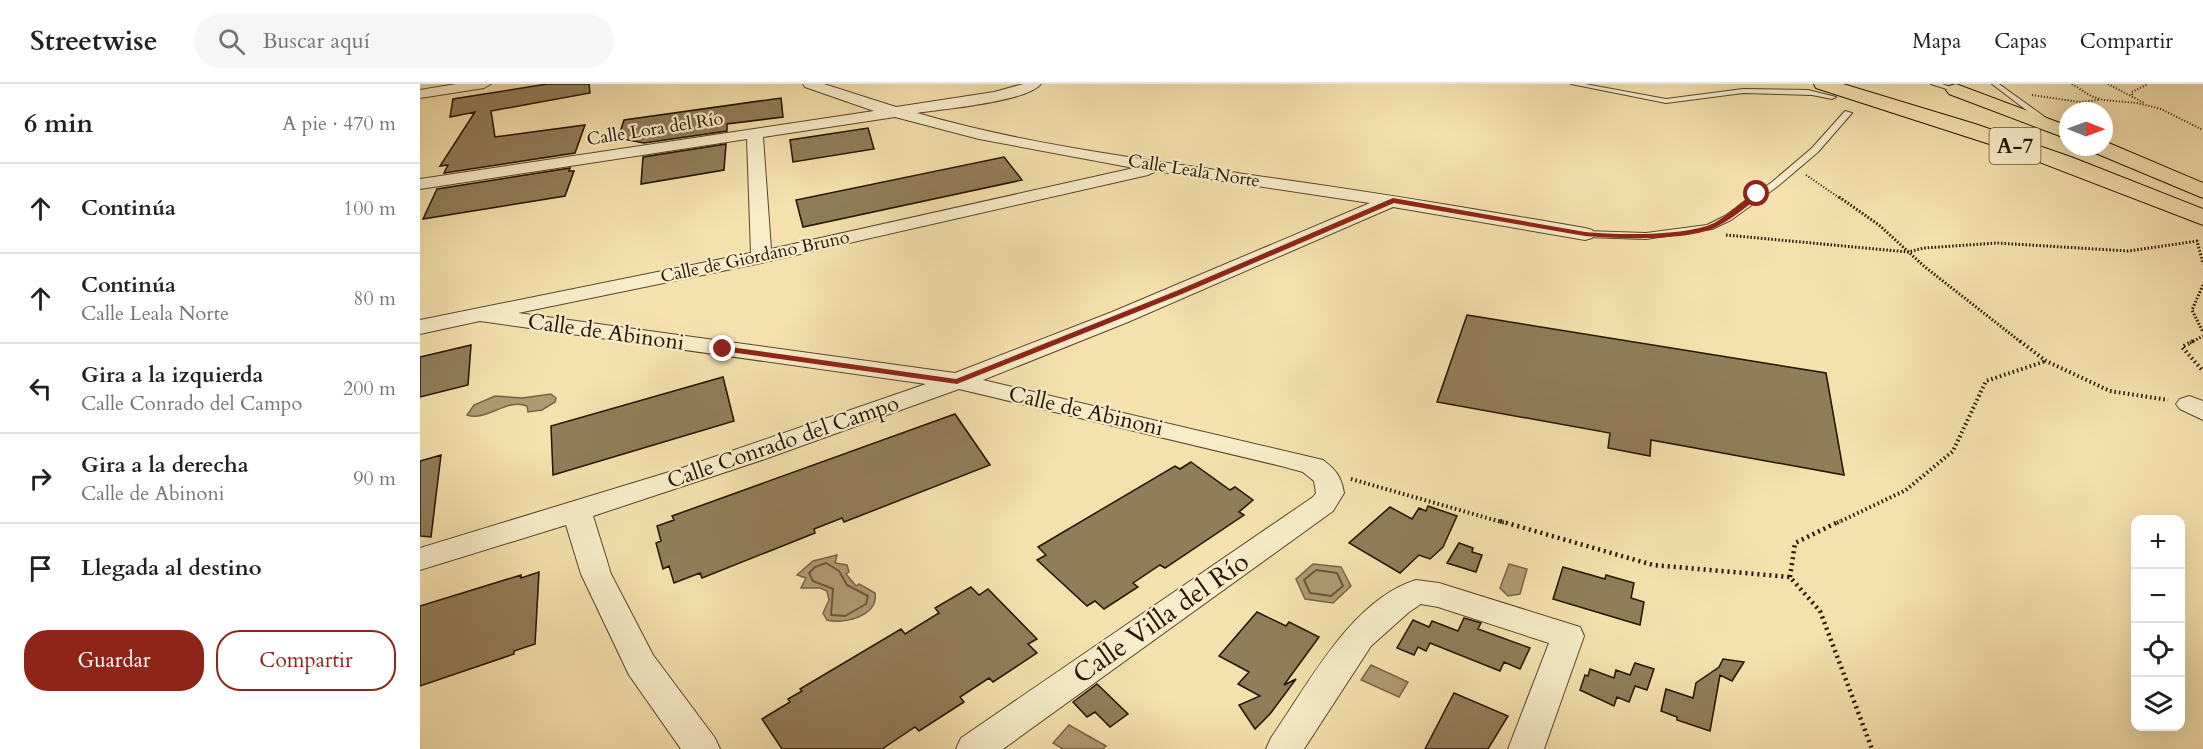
<!DOCTYPE html>
<html lang="es">
<head>
<meta charset="utf-8">
<style>
  :root { --surface:#fff; --page:#f6f6f6; --text:#202124; --muted:#757577; --line:#e0e0e0; --accent:#8f2418 }
  body { margin:0; font-family:Cardo,serif; background:var(--page); color:var(--text) }
  .controls { position:absolute; right:18px; bottom:18px; display:grid; overflow:hidden; border-radius:12px; box-shadow:0 6px 24px #0002 }
  .controls button { width:54px; height:54px; display:grid; place-items:center; padding:0; border:0; border-bottom:2px solid var(--line); background:var(--surface); color:var(--text); font:30px sans-serif }
  .compass { position:absolute; left:1639px; top:18px; width:54px; height:54px; border-radius:50%; background:var(--surface); box-shadow:0 6px 24px #0002; rotate:91deg }
  .stop { position:absolute; width:18px; height:18px; margin:-14px; border:4px solid #8f2418; border-radius:50%; background:#fff }
  .stop.end { background:#8f2418; border-color:#fff; box-shadow:0 2px 6px #0008 }
  .list { margin:0; padding:0; list-style:none }
  h2 { display:flex; justify-content:space-between; align-items:center; height:78px; margin:0; padding:0 24px; font-size:26px }
  h2 small { font-size:20px; font-weight:400; color:var(--muted) }
  .list li { display:grid; grid-template-columns:39px 1fr auto; gap:18px; align-items:center; box-sizing:border-box; height:90px; padding:0 24px; border-top:2px solid var(--line) }
  .list b { display:block; font-size:22px; white-space:nowrap }
  .list p { margin:0; font-size:20px; white-space:nowrap; color:var(--muted) }
  .list em { font-size:20px; font-style:normal; color:var(--muted) }
  .actions { display:flex; gap:12px; padding:18px 24px }
  .actions a { flex:1; padding:14px 0; border:2px solid var(--accent); border-radius:24px; text-align:center; font-size:21px; color:var(--accent) }
  .actions .main { background:var(--accent); color:#fff }
  .icon { flex:none; width:33px; height:33px; fill:none; stroke:currentColor; stroke-width:2; stroke-linecap:round; stroke-linejoin:round }
  .map { position:relative; flex:none; width:1783px; height:665px; overflow:hidden }
  header { display:flex; align-items:center; gap:36px; box-sizing:border-box; height:84px; padding:0 30px; background:var(--surface); border-bottom:2px solid var(--line) }
  header strong { font-size:28px }
  nav { display:flex; gap:33px; margin-inline-start:auto; font-size:21px }
  .search { width:420px; height:54px; background:var(--page); display:flex; align-items:center; gap:15px; box-sizing:border-box; padding:0 21px; border-radius:33px; color:var(--muted); font-size:22px }
  main { display:flex }
  aside { flex:1; background:var(--surface) }
  .map>svg:first-child { display:block }
  .water { fill:#ae9a73; stroke:#776345; stroke-width:1.5 }
  .lines { fill:none; stroke-linecap:round; stroke-linejoin:round }
  .shore { stroke:#6a563a; stroke-width:2 }
  .building { fill:#917d5a; stroke:#251100; stroke-width:1.5 }
  .lane-casing { stroke:#59452c; stroke-width:2 }
  .street-casing { stroke:#59452c; stroke-width:2 }
  .highway-casing { stroke:#251100; stroke-width:2 }
  .path-far3 { stroke:#251100; stroke-width:2; stroke-dasharray:1 2; stroke-linecap:butt }
  .path-far2 { stroke:#251100; stroke-width:3; stroke-dasharray:1.5 2; stroke-linecap:butt }
  .path-far1 { stroke:#251100; stroke-width:4; stroke-dasharray:1.5 3; stroke-linecap:butt }
  .path { stroke:#251100; stroke-width:4.5; stroke-dasharray:2 4; stroke-linecap:butt }
  .lane { fill:#f8ecca; fill-rule:evenodd }
  .street { fill:#f8ecca; fill-rule:evenodd }
  .highway { fill:#f4e1ae; fill-rule:evenodd }
  .route { fill:#8f2418 }
  .labels { text-anchor:middle; dominant-baseline:central; stroke-width:4.5; stroke-linejoin:round; paint-order:stroke }
  .far-street-label { font-size:18px; fill:#251100; stroke:#f8ecca }
  .shield { fill:#f8ecca; stroke:#64533d; stroke-width:1.5 }
  .shield-label { font-size:21px; font-weight:bold; fill:#251100 }
  .street-label { font-size:22px; fill:#251100; stroke:#f8ecca }
  .near-street-label { font-size:27px; fill:#251100; stroke:#f8ecca }
</style>
</head>
<body>
<header>
<strong>Streetwise</strong>
<div class="search"><svg class="icon" aria-label="search" viewBox="0 0 24 24"><circle cx="10" cy="10" r="6"/><path d="M15 15l6 6"/></svg>Buscar aquí</div>
<nav><a>Mapa</a><a>Capas</a><a>Compartir</a></nav>
</header>
<main>
<aside>
<h2>6 min<small>A pie · 470 m</small></h2>
<ul class="list">
<li><svg class="icon" aria-label="ahead" viewBox="0 0 24 24"><path d="M12 20V5M6 11l6-6 6 6"/></svg><div><b>Continúa</b></div><em>100 m</em></li>
<li><svg class="icon" aria-label="ahead" viewBox="0 0 24 24"><path d="M12 20V5M6 11l6-6 6 6"/></svg><div><b>Continúa</b><p>Calle Leala Norte</p></div><em>80 m</em></li>
<li><svg class="icon" aria-label="left" viewBox="0 0 24 24"><path d="M17 20v-9H6M10 6l-5 5 5 5"/></svg><div><b>Gira a la izquierda</b><p>Calle Conrado del Campo</p></div><em>200 m</em></li>
<li><svg class="icon" aria-label="right" viewBox="0 0 24 24"><path d="M7 20v-9h11M14 6l5 5-5 5"/></svg><div><b>Gira a la derecha</b><p>Calle de Abinoni</p></div><em>90 m</em></li>
<li><svg class="icon" aria-label="arrive" viewBox="0 0 24 24"><path d="M6 21V4h12l-3 4 3 4H6"/></svg><div><b>Llegada al destino</b></div></li>
</ul>
<div class="actions"><a class="main">Guardar</a><a>Compartir</a></div>
</aside>
<div class="map">
<svg width="1783" height="665" viewBox="0 0 1783 665">
  <rect width="100%" height="100%" fill="#f4e1ae"/>
  <filter id="stains"><feTurbulence type="fractalNoise" baseFrequency=".00333" numOctaves="4"/><feColorMatrix values="0 0 0 0 .2 0 0 0 0 .09 0 0 0 0 .02 0 0 0 .5 -.17"/></filter>
  <radialGradient id="worn" r=".72"><stop offset=".6" stop-color="#630" stop-opacity="0"/><stop offset="1" stop-color="#630" stop-opacity=".3"/></radialGradient>
  <!-- water -->
  <path class="water" d="M131,310L136,314L135,318L122,326L108,328L107,322C86,314 66,338 47,331L54,321L75,312L102,314Z
    M417,471L415,479L427,481L429,488L426,490L436,502L439,500L455,509C459,532 423,541 407,536L403,529L409,516L407,507L400,504H381L386,494L377,491L393,477Z
    M893,480L921,483L931,502L913,519L885,515L876,495Z
    M1089,480L1107,485L1100,510L1088,512L1080,504Z
    M951,581L988,598L979,613L941,596Z
    M649,641L686,662L683,665H643L633,659Z"/>
  <g class="lines">
    <!-- shore -->
    <path class="shore" d="M406,479L419,487L427,501L448,512L446,520L425,532L411,531L413,505L393,497L389,489L395,483Z
      M896,486L917,489L923,502L911,512L890,509L884,496Z"/>
  </g>
  <!-- building -->
  <path class="building" d="M127,0H169L170,9L71,27L75,53L165,41L155,69L24,89L28,81L20,82L55,28L30,33L33,15Z
    M361,14L363,33L307,40V47L224,59L198,54L204,36Z
    M448,44L454,65L373,78L370,56Z
    M306,60L304,86L221,100L223,73Z
    M584,73L602,96L383,143L376,116Z
    M150,84L149,87H154L145,112L3,135L17,105Z
    M1047,231L1406,289L1424,391L1231,356L1230,372L1188,364L1190,349L1017,318Z
    M51,261L48,301L0,313V273Z
    M303,293L314,337L133,391L131,342Z
    M535,330L570,381L424,438L422,434L394,445L395,449L282,494L280,489L254,499L249,482L243,485L236,459L241,457L237,442L254,436L252,432Z
    M21,371L11,453L0,452V377Z
    M771,378L810,406L815,403L833,416L819,428L824,431L745,484L740,481L713,499L718,503L684,525L675,517L667,522L617,476L626,471L618,463L755,382L760,385Z
    M1008,422L1037,432L1023,463L1010,475L999,471L980,489L929,459L970,423L992,435L999,424L1006,427Z
    M1039,459L1053,464L1052,468L1062,471L1056,488L1027,479Z
    M1143,483L1185,495L1186,491L1214,499L1211,514L1224,518L1220,541L1133,515Z
    M119,488L115,560L94,567V570L0,602V522L101,491V494Z
    M551,503L559,511L568,505L617,555L608,560L617,569L573,598L569,594L540,613L544,618L499,647L495,643L462,665H362L342,635L370,618L368,615L382,607L380,605L481,545L485,550L519,529L515,524Z
    M837,528L866,542L869,538L899,553L864,601L876,595L850,630L835,645L819,621L840,612L818,600L829,588L799,572Z
    M1044,534L1061,539L1058,545L1110,564L1100,585L1084,578L1080,587L1010,559L1006,567L998,563L994,571L977,564L993,536L1009,543L1012,537L1038,547Z
    M1303,575L1324,578L1312,597L1300,591L1290,647L1257,636V633L1241,627L1246,605L1273,614L1276,599L1299,583Z
    M1215,579L1234,585L1227,606L1215,602L1209,618L1197,613L1194,622L1160,606L1165,591L1168,592L1170,585L1194,594L1196,586L1210,591Z
    M677,600L708,630L690,643L675,628L667,633L653,618Z
    M1034,609L1088,632L1068,665H1005Z"/>
  <g class="lines">
    <!-- lane casing -->
    <g class="lane-casing">
      <path id="lane" d="M1151,0H1165L1246,15L1323,5L1388,6L1416,13L1412,15L1392,11L1323,9L1246,19Z
        M1511,0H1522L1539,6L1536,8Z
        M1572,0H1579L1633,39L1626,41Z
        M1425,27L1432,29L1398,68L1358,102L1311,136L1292,145L1226,155L1165,153L1160,150L1165,147L1226,149L1287,141L1305,132L1352,98L1392,64Z"/>
    </g>
    <!-- street casing -->
    <g class="street-casing">
      <path id="street" d="M36,0H71L64,4L0,14V6Z
        M383,0H404L476,23L574,8L603,0H621C606,18 523,25 497,29C607,61 723,75 837,92C947,107 1055,125 1165,144L1172,146L1175,150L1172,154L1165,156L973,123L708,238L563,296L903,376C916,386 921,392 924,409L913,427L583,665H536L541,654L893,413L896,409L894,397L883,388L861,382L539,305L345,375L173,432L191,490L233,571L295,654L300,665H261L209,591L161,490L146,441L0,486V464L259,385L506,300L60,237L0,250V236L331,169L327,55L0,105V95L454,27L385,3ZM475,33L559,55L714,84L351,165L343,53ZM736,87L950,119L692,228L535,289L98,229L341,179L728,91Z
        M1769,312L1783,317V336L1760,325L1756,320L1760,315Z
        M996,496L1019,499L1160,543L1164,552L1124,665H1088L1129,559L1018,523L1001,520L989,528L951,562L884,665H846L851,654C888,601 931,516 996,496Z"/>
    </g>
    <!-- highway casing -->
    <g class="highway-casing">
      <path id="highway" d="M1394,0H1423L1555,40L1651,73L1783,125V141L1588,66L1396,4Z
        M1536,0L1648,42V55L1529,10L1526,6L1529,2Z
        M1684,57L1783,99V114L1673,68L1670,63H1684Z"/>
    </g>
    <!-- path-far3 -->
    <path class="path-far3" d="M1652,0L1671,12L1683,16L1717,19L1741,25L1783,46
      M1688,0L1724,19
      M1612,11L1659,18L1679,16
      M1712,11V8L1728,0
      M1386,91L1421,115"/>
    <!-- path-far2 -->
    <path class="path-far2" d="M1419,113L1459,141L1505,183L1602,259
      M1306,151L1488,168L1504,164L1577,159L1708,167L1777,157L1783,180
      M1783,201L1772,226L1783,248
      M1770,259L1783,252"/>
    <!-- path-far1 -->
    <path class="path-far1" d="M1600,257L1626,277L1690,307L1748,316
      M1773,257L1762,263L1783,287
      M931,395L1085,439
      M1417,439L1486,406L1533,367L1566,297L1626,277"/>
    <!-- path -->
    <path class="path" d="M1080,437L1233,481L1370,493L1400,527L1452,665
      M1370,493L1375,459L1420,437"/>
    <!-- lane -->
    <use href="#lane" class="lane"/>
    <!-- street -->
    <use href="#street" class="street"/>
    <!-- highway -->
    <use href="#highway" class="highway"/>
  </g>
  <!-- route -->
  <path class="route" d="M1337,108L1340,112C1325,124 1311,136 1294,144C1265,157 1197,155 1165,152L974,119L762,210L537,300L303,267L299,265L303,262L536,295L756,207L973,114L1165,148C1199,151 1254,152 1287,142C1307,135 1319,117 1337,108Z"/>
  <g class="labels">
    <!-- far-street labels -->
    <g class="far-street-label">
      <text transform="translate(235 45) rotate(-9)">Calle Lora del Río</text>
      <text transform="translate(774 87) rotate(9)">Calle Leala Norte</text>
      <text transform="translate(335 173) rotate(-12)">Calle de Giordano Bruno</text>
    </g>
    <!-- shield labels -->
    <rect class="shield" x="1569.5" y="44" width="51" height="36" rx="4.5"/>
    <g class="shield-label">
      <text x="1595" y="62">A-7</text>
    </g>
    <!-- street labels -->
    <g class="street-label">
      <text transform="translate(186 248) rotate(8)">Calle de Abinoni</text>
      <text transform="translate(666 327) rotate(13)">Calle de Abinoni</text>
      <text transform="translate(363 358) rotate(-19)">Calle Conrado del Campo</text>
    </g>
    <!-- near-street labels -->
    <g class="near-street-label">
      <text transform="translate(741 534) rotate(-35)">Calle Villa del Río</text>
    </g>
  </g>
  <rect width="100%" height="100%" filter="url(#stains)"/>
  <rect width="100%" height="100%" fill="url(#worn)"/>
</svg>
<div class="controls">
<button>+</button>
<button>−</button>
<button><svg class="icon" aria-label="locate" viewBox="0 0 24 24"><circle cx="12" cy="12" r="6"/><path d="M12 2v4M12 18v4M2 12h4M18 12h4"/></svg></button>
<button><svg class="icon" aria-label="layers" viewBox="0 0 24 24"><path d="M12 4l9 5-9 5-9-5zM3 14l9 5 9-5"/></svg></button>
</div>
<svg class="compass" viewBox="-18 -18 36 36"><path d="M0-13l5 13h-10z" fill="#e53935"/><path d="M0 13l5-13h-10z" fill="#757577"/></svg>
<div class="stop" style="left:1337px;top:110px"></div>
<div class="stop end" style="left:303px;top:265px"></div>
</div>
</main>
</body>
</html>
